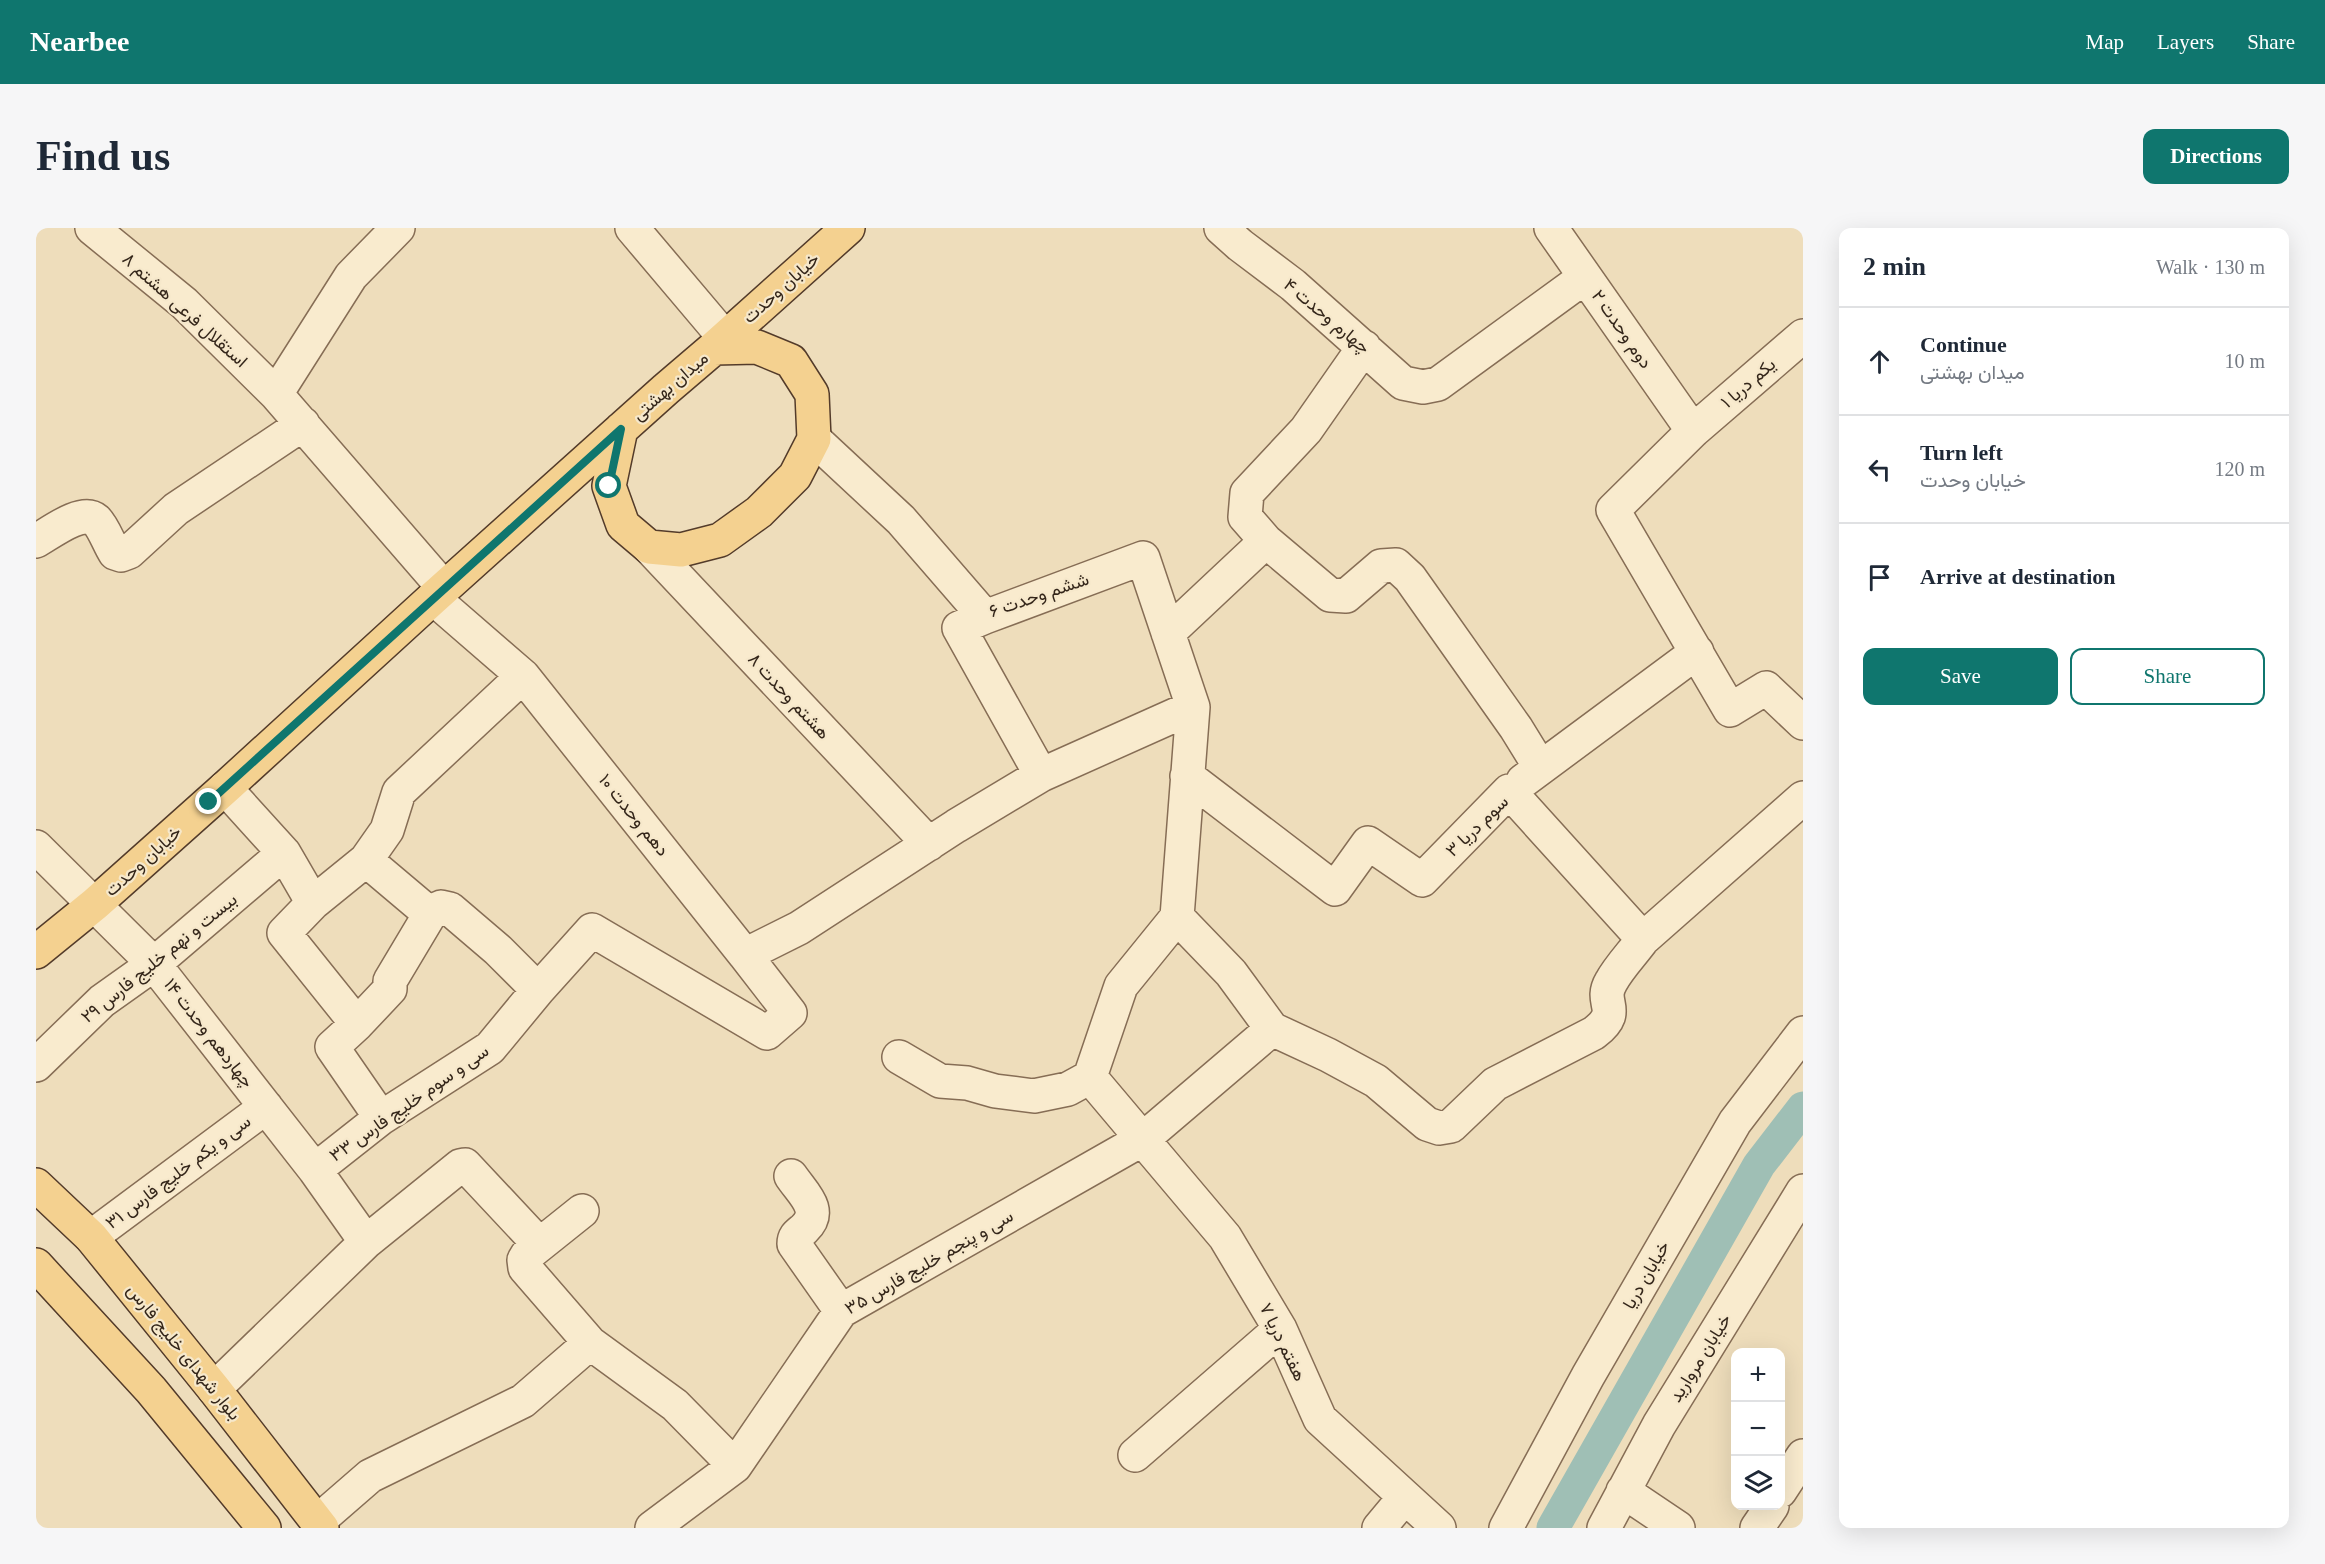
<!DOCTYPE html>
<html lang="en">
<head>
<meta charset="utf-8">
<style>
  :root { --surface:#fff; --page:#f6f6f7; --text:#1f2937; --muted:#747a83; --line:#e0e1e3; --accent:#0f766e }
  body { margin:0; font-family:"Times New Roman",Vazirmatn,serif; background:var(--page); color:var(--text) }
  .controls { position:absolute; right:18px; bottom:18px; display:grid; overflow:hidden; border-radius:12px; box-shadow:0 6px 24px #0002 }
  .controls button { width:54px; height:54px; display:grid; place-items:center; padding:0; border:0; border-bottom:2px solid var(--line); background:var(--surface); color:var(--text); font:30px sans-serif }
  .stop { position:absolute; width:18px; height:18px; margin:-14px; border:4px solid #0f766e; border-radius:50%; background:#fff }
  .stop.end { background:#0f766e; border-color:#fff; box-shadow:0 2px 6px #0008 }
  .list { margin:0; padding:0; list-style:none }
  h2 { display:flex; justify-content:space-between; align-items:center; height:78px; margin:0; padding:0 24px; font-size:26px }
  h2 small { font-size:20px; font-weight:400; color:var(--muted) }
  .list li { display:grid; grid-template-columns:39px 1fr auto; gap:18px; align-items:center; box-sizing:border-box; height:108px; padding:0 24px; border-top:2px solid var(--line) }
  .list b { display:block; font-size:22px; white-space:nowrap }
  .list p { margin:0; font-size:20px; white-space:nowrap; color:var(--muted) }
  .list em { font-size:20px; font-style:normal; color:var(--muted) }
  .actions { display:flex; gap:12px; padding:18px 24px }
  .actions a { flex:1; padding:14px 0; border:2px solid var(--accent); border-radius:12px; text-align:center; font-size:21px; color:var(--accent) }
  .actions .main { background:var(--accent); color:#fff }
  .icon { flex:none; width:33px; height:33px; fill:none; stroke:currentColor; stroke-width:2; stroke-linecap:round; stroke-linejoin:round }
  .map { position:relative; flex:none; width:1767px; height:1300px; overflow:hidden; border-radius:12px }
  header { display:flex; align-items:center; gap:36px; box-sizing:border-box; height:84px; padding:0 30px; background:var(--accent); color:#fff }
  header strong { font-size:28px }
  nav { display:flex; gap:33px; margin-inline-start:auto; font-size:21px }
  .intro { display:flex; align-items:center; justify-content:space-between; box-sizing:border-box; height:144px; padding:0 36px }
  h1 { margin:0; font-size:42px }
  .button { padding:15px 27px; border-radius:12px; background:var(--accent); color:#fff; font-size:21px; font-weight:700 }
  main { display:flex; gap:36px; padding:0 36px }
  aside { flex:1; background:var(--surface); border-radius:12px; box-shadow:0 6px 24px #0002 }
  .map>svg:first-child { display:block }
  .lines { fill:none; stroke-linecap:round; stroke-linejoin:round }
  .canal { stroke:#9fbfb5; stroke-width:33 }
  .minor-casing { stroke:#866d55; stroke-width:36 }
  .major-casing { stroke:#533b2a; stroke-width:36 }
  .minor { stroke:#f9ebce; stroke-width:33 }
  .major { stroke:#f4d190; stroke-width:33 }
  .route { stroke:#0f766e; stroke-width:8 }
  .labels { text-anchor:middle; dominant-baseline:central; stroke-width:4.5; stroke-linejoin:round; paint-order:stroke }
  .street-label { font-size:18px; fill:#34261a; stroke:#f6e8cb }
</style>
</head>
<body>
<header>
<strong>Nearbee</strong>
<nav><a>Map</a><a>Layers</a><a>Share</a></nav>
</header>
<div class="intro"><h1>Find us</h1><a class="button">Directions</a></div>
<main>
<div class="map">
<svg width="1767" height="1300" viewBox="0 0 1767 1300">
  <rect width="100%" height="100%" fill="#edb"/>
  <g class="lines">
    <!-- canal -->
    <path class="canal" d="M1517,1300L1723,937L1767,880"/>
    <!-- minor casing -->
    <g class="minor-casing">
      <path id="minor" d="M56,0L148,75L240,166L408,360
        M596,0L689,110
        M1185,0L1204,17L1257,57L1367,155L1387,159L1402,156L1549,49
        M1515,0L1657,203
        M1767,108L1657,203L1577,282L1694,482L1730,460L1767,495
        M240,166L315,48L362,0
        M778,211L865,292L949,389L1107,330L1157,479L1141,689L1085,758L1054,849L1189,1009L1244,1101L1284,1191L1403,1300
        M0,313C13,306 46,280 60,292C68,300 73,316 79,325L85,327L93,324L140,281L267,196
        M1230,313L1294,367L1310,368L1345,338L1360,337L1374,350L1480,500L1504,539
        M613,319L893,616
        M949,389L923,400L1005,547
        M1132,405L1230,313L1209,289L1211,265L1270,202L1328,119
        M487,448L709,727
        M1151,548L1299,661L1332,615L1386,652L1473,563L1607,711L1767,570
        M1487,553L1661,424
        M189,560L248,625L277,675L330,632L351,602L363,564L487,448L397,370
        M0,619L118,736L279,942
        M277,675L248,705L321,796L354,761V753L394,686L330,632
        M394,686L405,679L414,681L462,722L502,762
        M1141,689L1195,745L1236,801L1292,827L1340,853L1391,896L1403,900L1415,898L1459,856L1558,805C1588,782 1562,776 1575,754C1583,739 1597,725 1607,711
        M321,796L296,819L345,890
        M863,829L904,853L931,855L959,863L998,868L1032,861L1054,849
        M0,837L66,773L118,736L248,625
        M755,948C767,966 788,982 768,1001C762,1006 758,1008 758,1016L805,1083
        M546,983L491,1027L488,1032L489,1040L554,1115L639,1177L699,1238
        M55,1009L230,879
        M330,1014L424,938L429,937L503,1016
        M178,1161L330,1014L279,942L345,890L454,820L502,762L556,702L731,805L754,785L709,727L763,700L920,598L1005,547L1157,479
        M1099,1227L1244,1101
        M1587,1263L1642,1300
        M1744,1263L1767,1228
        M281,1294L334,1248L487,1173L554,1115
        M616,1300L699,1238L805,1083L1107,911L1236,801
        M1343,1300L1368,1270
        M1470,1300L1552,1148L1699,894L1767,805
        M1568,1300L1623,1197L1767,963
        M1721,1300L1736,1278"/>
    </g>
    <!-- major casing -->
    <g class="major-casing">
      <path id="major" d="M678,120L812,0
        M0,724L59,676L189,560L397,370L630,161L678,120L721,119L755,133L776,166L778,211L759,248L723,284L684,312L645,322L613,319L587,297L573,258L585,201
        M0,957L55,1009L178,1161L286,1300
        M0,1037L115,1162L228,1300"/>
    </g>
    <!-- minor -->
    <use href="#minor" class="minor"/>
    <!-- major -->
    <use href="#major" class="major"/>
  </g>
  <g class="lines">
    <!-- route -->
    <path class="route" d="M173,574L585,201L573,258"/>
  </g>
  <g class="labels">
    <!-- street labels -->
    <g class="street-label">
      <text transform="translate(745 60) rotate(-42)">خیابان وحدت</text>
      <text transform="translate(149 82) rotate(42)">استقلال فرعی هشتم ۸</text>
      <text transform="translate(1291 88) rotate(40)">چهارم وحدت ۴</text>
      <text transform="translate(1586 101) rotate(55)">دوم وحدت ۲</text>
      <text transform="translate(1712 155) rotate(-41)">یکم دریا ۱</text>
      <text transform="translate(634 158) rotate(-41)">میدان بهشتی</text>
      <text transform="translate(1003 367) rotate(-19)">ششم وحدت ۶</text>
      <text transform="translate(753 468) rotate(47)">هشتم وحدت ۸</text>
      <text transform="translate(598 587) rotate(51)">دهم وحدت ۱۰</text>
      <text transform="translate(1441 598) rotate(-44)">سوم دریا ۳</text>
      <text transform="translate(107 633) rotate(-42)">خیابان وحدت</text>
      <text transform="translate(123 730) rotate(-39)">بیست و نهم خلیج فارس ۲۹</text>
      <text transform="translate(173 805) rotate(52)">چهاردهم وحدت ۱۴</text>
      <text transform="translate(373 875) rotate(-35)">سی و سوم خلیج فارس ۳۳</text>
      <text transform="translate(142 944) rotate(-37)">سی و یکم خلیج فارس ۳۱</text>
      <text transform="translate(893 1034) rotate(-30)">سی و پنجم خلیج فارس ۳۵</text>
      <text transform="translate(1610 1047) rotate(-60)">خیابان دریا</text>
      <text transform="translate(1247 1114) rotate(64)">هفتم دریا ۷</text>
      <text transform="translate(148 1124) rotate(51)">بلوار شهدای خلیج فارس</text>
      <text transform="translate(1664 1130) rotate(-58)">خیابان مروارید</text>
    </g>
  </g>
</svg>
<div class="controls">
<button>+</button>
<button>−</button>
<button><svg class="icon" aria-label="layers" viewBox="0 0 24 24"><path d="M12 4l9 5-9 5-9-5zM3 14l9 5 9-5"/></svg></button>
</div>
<div class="stop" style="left:573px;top:258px"></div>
<div class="stop end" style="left:173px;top:574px"></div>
</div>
<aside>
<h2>2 min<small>Walk · 130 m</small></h2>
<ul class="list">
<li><svg class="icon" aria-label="ahead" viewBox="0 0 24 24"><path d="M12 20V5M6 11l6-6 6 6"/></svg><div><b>Continue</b><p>میدان بهشتی</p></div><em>10 m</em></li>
<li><svg class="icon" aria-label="left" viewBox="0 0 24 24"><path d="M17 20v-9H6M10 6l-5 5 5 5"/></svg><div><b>Turn left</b><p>خیابان وحدت</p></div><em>120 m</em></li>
<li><svg class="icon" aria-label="arrive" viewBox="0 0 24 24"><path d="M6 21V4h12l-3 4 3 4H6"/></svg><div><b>Arrive at destination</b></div></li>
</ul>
<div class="actions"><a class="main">Save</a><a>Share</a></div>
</aside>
</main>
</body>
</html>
